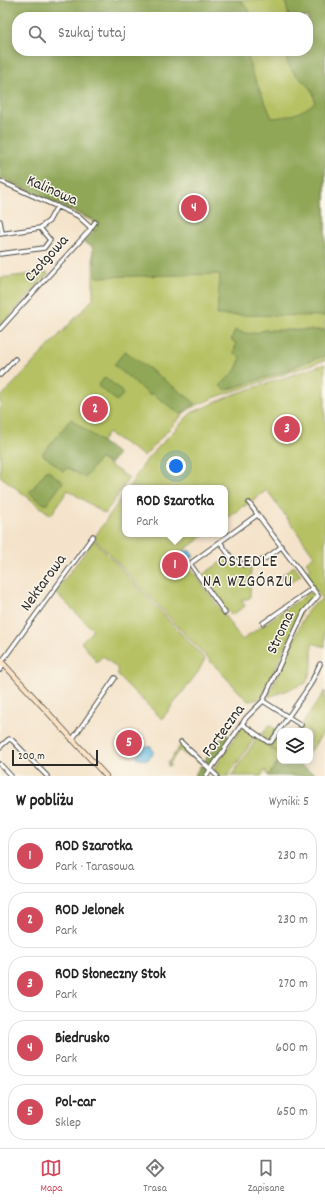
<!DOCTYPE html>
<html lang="pl">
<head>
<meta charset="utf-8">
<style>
  :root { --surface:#fff; --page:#f2f2f2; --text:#222; --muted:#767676; --line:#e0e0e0; --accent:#d1495b }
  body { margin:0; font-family:Dekko,sans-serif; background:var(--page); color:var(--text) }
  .controls { position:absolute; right:12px; bottom:12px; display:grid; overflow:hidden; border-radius:8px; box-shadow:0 2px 10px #0003 }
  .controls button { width:36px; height:36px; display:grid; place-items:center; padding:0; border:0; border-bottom:1px solid var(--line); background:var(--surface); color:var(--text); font:20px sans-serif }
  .scale { position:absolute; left:12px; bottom:10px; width:86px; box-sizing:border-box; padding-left:4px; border:2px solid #2b2b2b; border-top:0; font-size:11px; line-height:14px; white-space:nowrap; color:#2b2b2b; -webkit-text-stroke:3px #fbf7ec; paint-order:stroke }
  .you { position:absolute; left:176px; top:466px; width:14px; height:14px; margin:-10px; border:3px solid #fff; border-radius:50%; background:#1a73e8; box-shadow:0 0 0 6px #1a73e833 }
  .badge { display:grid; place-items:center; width:26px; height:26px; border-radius:50%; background:var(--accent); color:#fff; font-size:13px; font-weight:700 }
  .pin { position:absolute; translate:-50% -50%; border:2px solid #fff; box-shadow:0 1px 4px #0006 }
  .popup { position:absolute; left:122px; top:485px; width:106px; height:52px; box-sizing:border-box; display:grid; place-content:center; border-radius:8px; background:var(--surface); filter:drop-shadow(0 1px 3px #0005); font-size:13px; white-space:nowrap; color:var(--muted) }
  .popup b { font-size:15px; color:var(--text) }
  .popup::after { content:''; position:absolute; left:50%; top:100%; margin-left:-8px; border:8px solid transparent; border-top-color:var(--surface) }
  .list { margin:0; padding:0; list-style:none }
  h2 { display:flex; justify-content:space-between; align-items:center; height:52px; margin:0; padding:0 16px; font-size:17px }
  h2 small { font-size:13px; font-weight:400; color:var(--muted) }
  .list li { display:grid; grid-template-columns:26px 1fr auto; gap:12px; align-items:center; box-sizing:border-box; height:56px; margin:0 8px 8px; padding:0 8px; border:1px solid var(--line); border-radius:16px }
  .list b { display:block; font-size:15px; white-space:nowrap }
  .list p { margin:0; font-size:13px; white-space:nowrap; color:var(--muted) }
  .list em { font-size:13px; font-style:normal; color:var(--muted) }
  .icon { flex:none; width:22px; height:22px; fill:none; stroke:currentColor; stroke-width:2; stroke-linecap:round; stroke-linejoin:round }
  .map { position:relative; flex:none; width:325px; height:776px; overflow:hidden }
  .search { position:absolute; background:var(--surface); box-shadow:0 2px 10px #0003; left:12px; right:12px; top:12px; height:44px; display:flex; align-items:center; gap:10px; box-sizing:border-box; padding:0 14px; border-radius:16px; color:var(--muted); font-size:15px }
  .sheet { height:372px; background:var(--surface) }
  nav { display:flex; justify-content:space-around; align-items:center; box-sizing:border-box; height:56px; border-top:1px solid var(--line); background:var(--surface); font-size:11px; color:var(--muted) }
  nav a { display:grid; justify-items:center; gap:2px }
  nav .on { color:var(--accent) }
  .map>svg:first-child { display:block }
  .green { fill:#b5c163; stroke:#707647; fill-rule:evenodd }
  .forest { fill:#90a759; stroke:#5e6942 }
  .water { fill:#63b7df; stroke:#477185 }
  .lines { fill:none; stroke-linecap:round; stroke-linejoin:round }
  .street-casing { stroke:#494743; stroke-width:5.5 }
  .secondary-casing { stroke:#494743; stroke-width:6 }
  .street { stroke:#fff; stroke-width:3.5 }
  .secondary { stroke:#fee4c6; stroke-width:4.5 }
  .labels { text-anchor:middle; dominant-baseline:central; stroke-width:3; stroke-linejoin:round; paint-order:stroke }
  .street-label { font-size:16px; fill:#2b2b2b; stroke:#fbf7ec }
  .neighbourhood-label { font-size:17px; letter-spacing:1px; fill:#2b2b2b; stroke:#fbf7ec }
</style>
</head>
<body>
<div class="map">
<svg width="325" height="776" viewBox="0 0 325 776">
  <rect width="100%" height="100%" fill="#fbf7ec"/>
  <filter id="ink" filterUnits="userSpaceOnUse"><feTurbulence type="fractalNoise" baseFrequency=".025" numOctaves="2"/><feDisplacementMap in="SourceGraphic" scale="8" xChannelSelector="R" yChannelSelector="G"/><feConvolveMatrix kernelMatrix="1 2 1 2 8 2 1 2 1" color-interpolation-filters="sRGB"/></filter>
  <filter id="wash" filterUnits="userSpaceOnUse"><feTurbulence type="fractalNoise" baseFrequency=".012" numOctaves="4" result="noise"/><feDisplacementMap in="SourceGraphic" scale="16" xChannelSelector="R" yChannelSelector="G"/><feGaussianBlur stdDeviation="0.9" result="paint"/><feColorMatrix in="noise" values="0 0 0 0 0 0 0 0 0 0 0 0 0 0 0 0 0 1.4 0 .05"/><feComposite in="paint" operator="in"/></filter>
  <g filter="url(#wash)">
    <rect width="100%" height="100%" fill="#f4e3ca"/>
    <!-- green -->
    <path class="green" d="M0,0H325V360L253,385L216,397L195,406L185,412L144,456L108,433L93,454L129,478L105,514L68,490L51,515L0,476V398L93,299V221L0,179ZM17,17H308V51H17Z
      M47,272L48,274L0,327V278Z
      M325,364V647L312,643V667L306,683L269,697L268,696L306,613L311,607L322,599L305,574L311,569L306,562L314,556L267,490L225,520V488H128L148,458L191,413L232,395Z
      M125,492V534H206L180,553L242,640L312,591L315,597L300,612L301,614L261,699L248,701L94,538Z
      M94,540L205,659L198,672L162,719L118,676L117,668L103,656L97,662L81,642L93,630L55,592Z
      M228,557C234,564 242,566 251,567L250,598L241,600L245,606L232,615L228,611L224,610L201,576Z
      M294,566L301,575L286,586L280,577Z
      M325,691V730L310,752V731H297Z
      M269,725L278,730L271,740L267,741L261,736Z
      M242,727L246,728L270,745L275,738L280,741V759L268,776L265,770L261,776H231L257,739L280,754L256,736L228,776H220L214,769Z
      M182,745L200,761L198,763L190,755L188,757L179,750L169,764L171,765L169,767L168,766V763L180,746Z"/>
    <!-- forest -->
    <path class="forest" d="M0,0H240L251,13L250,17H17V51H247L251,70L272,118C288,117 303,113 315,102C314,99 314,95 313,93C304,77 283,72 287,51H308V17H289L285,0H325V316L217,315L220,274L97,277L92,246L83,242L98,227L92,219L0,176Z
      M235,330C245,334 254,335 264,330H325V356L306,362L283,372L226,390L220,386L235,371L241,358L234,353L236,343L231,340Z
      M125,351L194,402L195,404L188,408L181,415L152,393L150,395L114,365Z
      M105,377L124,393L117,401L98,386Z
      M71,419L118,454L110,464L100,458L85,478L68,468L63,471L42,454Z
      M47,470L63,482L47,504H44L29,493Z
      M226,734L231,738L211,767L205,760C209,754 214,747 219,741C222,739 224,738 226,734Z
      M280,759V761H292L319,776H268Z
      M201,765H203L208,768V771L204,776H194Z"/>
    <!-- water -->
    <path class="water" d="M189,550L194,556L188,561L182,553Z
      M145,746L151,747C155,752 153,757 147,760L138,759L136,757Z"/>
  </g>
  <g filter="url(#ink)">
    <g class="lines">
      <!-- street casing -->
      <g class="street-casing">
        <path id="street" d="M0,181L78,216L91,228
          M0,221L2,233
          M0,234L40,228L49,221L57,206
          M0,254L44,248L50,240L40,228
          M0,329L89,231L95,222
          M0,375L15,359
          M220,542C224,547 227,553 231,557C248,575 267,558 281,547
          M225,613L191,565V563L257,515
          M263,623L313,588
          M0,664L93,536
          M0,670L4,665
          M263,701L301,725
          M242,724L268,742H271L310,685L320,664
          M72,740L115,678
          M181,742L217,776
          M0,747L9,739L12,740L47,776
          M0,764L11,776
          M206,776L246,718L263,701L304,612L318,596L249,503"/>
      </g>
      <!-- secondary casing -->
      <g class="secondary-casing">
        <path id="secondary" d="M0,660L106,776"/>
      </g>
      <!-- street -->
      <use href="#street" class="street"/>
      <!-- secondary -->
      <use href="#secondary" class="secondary"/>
    </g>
  </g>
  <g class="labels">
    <!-- street labels -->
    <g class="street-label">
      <text transform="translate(52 191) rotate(24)">Kalinowa</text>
      <text transform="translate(47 259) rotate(-48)">Czołgowa</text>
      <text transform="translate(44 583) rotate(-54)">Nektarowa</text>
      <text transform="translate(281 633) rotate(-65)">Stroma</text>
      <text transform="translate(224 731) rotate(-54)">Forteczna</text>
    </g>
    <!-- neighbourhood labels -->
    <g class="neighbourhood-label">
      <text x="248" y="563">OSIEDLE<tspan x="248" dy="20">NA WZGÓRZU</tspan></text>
    </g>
  </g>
</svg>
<div class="controls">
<button><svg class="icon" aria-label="layers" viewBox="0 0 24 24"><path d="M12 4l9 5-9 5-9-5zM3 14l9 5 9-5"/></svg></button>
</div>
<div class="scale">200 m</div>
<div class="you"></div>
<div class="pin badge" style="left:175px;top:565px">1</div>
<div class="popup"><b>ROD Szarotka</b>Park</div>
<div class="pin badge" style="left:95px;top:409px">2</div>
<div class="pin badge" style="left:287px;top:429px">3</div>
<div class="pin badge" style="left:194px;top:208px">4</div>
<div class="pin badge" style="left:129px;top:743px">5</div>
<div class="search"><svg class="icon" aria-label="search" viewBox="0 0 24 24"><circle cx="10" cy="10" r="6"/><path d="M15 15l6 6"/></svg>Szukaj tutaj</div>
</div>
<section class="sheet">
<h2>W pobliżu<small>Wyniki: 5</small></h2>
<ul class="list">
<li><span class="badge">1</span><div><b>ROD Szarotka</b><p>Park · Tarasowa</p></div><em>230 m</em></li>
<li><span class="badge">2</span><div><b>ROD Jelonek</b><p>Park</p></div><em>230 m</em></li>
<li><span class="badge">3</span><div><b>ROD Słoneczny Stok</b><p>Park</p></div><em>270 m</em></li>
<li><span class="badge">4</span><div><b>Biedrusko</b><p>Park</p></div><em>600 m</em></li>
<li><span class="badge">5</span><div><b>Pol-car</b><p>Sklep</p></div><em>650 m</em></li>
</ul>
</section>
<nav>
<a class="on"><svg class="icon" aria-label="map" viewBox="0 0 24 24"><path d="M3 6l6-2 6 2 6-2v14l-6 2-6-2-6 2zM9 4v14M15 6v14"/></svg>Mapa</a>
<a><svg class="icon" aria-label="directions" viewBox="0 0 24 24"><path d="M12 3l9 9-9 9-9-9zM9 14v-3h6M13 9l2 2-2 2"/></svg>Trasa</a>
<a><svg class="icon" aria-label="saved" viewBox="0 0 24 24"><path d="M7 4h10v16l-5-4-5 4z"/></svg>Zapisane</a>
</nav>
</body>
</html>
